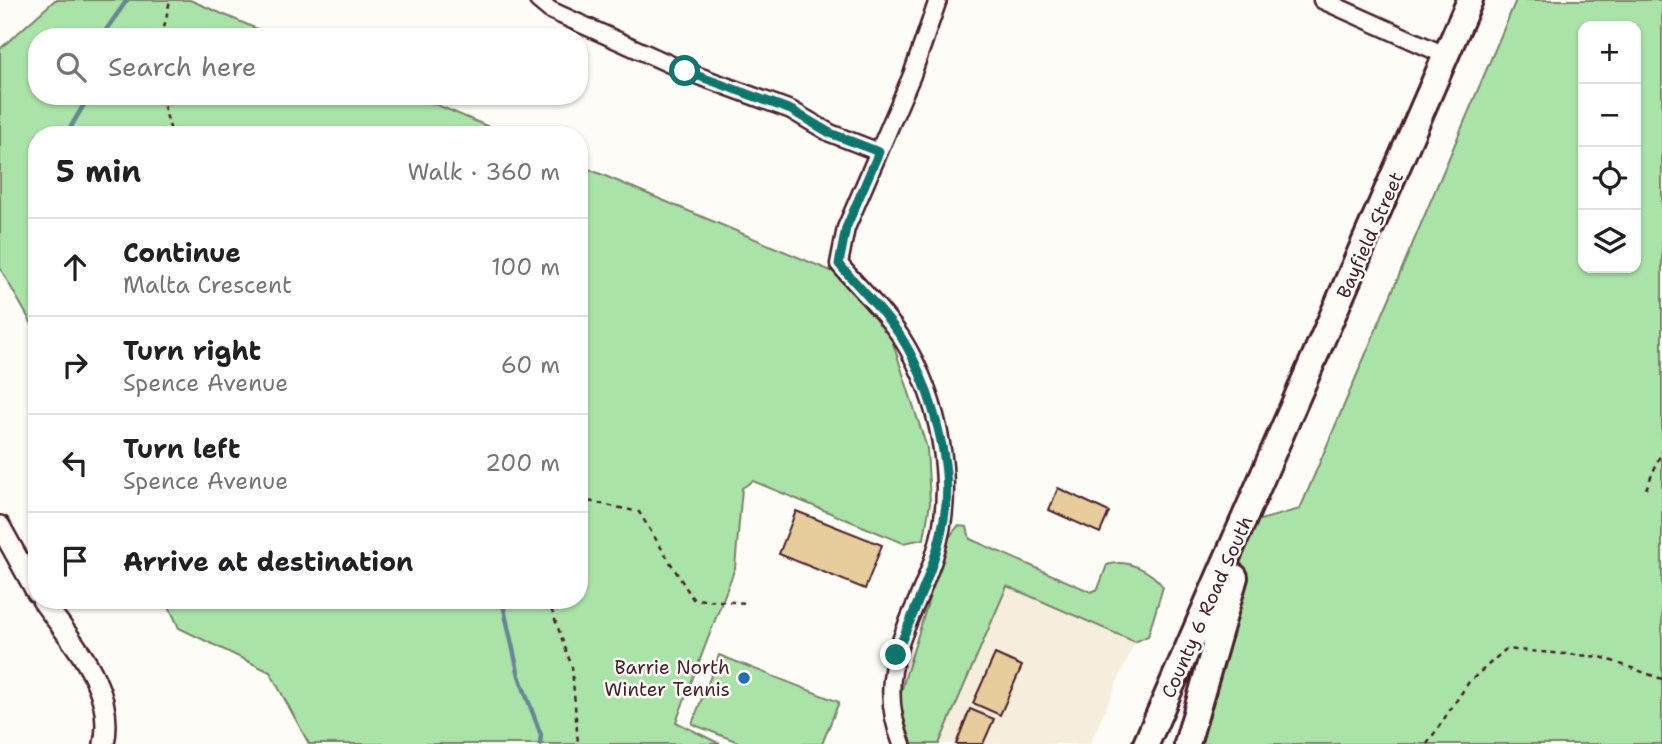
<!DOCTYPE html>
<html lang="en">
<head>
<meta charset="utf-8">
<style>
  :root { --surface:#fff; --page:#f6f6f6; --text:#202124; --muted:#757577; --line:#e0e0e0 }
  body { margin:0; font-family:"Shantell Sans",sans-serif; background:var(--page); color:var(--text) }
  .controls { position:absolute; right:21px; top:21px; display:grid; overflow:hidden; border-radius:14px; box-shadow:0 2px 5px #0004 }
  .controls button { width:63px; height:63px; display:grid; place-items:center; padding:0; border:0; border-bottom:2px solid var(--line); background:var(--surface); color:var(--text); font:35px sans-serif }
  .stop { position:absolute; width:21px; height:21px; margin:-16px; border:5px solid #0f766e; border-radius:50%; background:#fff }
  .stop.end { background:#0f766e; border-color:#fff; box-shadow:0 2px 7px #0008 }
  .list { margin:0; padding:0; list-style:none }
  h2 { display:flex; justify-content:space-between; align-items:center; height:91px; margin:0; padding:0 28px; font-size:30px }
  h2 small { font-size:23px; font-weight:400; color:var(--muted) }
  .list li { display:grid; grid-template-columns:46px 1fr auto; gap:21px; align-items:center; box-sizing:border-box; height:98px; padding:0 28px; border-top:2px solid var(--line) }
  .list b { display:block; font-size:26px; white-space:nowrap }
  .list p { margin:0; font-size:23px; white-space:nowrap; color:var(--muted) }
  .list em { font-size:23px; font-style:normal; color:var(--muted) }
  .icon { flex:none; width:38px; height:38px; fill:none; stroke:currentColor; stroke-width:2; stroke-linecap:round; stroke-linejoin:round }
  .map { position:relative; flex:none; width:1662px; height:744px; overflow:hidden }
  .search { position:absolute; background:var(--surface); box-shadow:0 2px 5px #0004; left:28px; top:28px; width:560px; height:77px; display:flex; align-items:center; gap:18px; box-sizing:border-box; padding:0 24px; border-radius:28px; color:var(--muted); font-size:26px }
  .panel { position:absolute; background:var(--surface); box-shadow:0 2px 5px #0004; left:28px; top:126px; width:560px; height:483px; border-radius:28px }
  .map>svg:first-child { display:block }
  .built { fill:#f6eedc }
  .green { fill:#aae3a8; stroke:#7a816a; stroke-width:2; fill-rule:evenodd }
  .lines { fill:none; stroke-linecap:round; stroke-linejoin:round }
  .stream { stroke:#678693; stroke-width:4.5 }
  .building { fill:#e7cc9c; stroke:#4a1f2b; stroke-width:2 }
  .minor-casing { stroke:#4a1f2b; stroke-width:21 }
  .tertiary-casing { stroke:#4a1f2b; stroke-width:24 }
  .primary-casing { stroke:#4a1f2b; stroke-width:30 }
  .path { stroke:#4a1f2b; stroke-width:2.5; stroke-dasharray:5 5; stroke-linecap:butt }
  .minor { stroke:#fdfcf7; stroke-width:16 }
  .tertiary { stroke:#fdfcf7; stroke-width:19 }
  .primary { stroke:#fdfcf7; stroke-width:24 }
  .route { stroke:#0f766e; stroke-width:9 }
  .poi-dot { fill:#1f6fb2; stroke:#fdfcf7; stroke-width:2.5 }
  .labels { text-anchor:middle; dominant-baseline:central; stroke-width:5; stroke-linejoin:round; paint-order:stroke }
  .street-label { font-size:19px; fill:#4a1f2b; stroke:#fdfcf7 }
  .poi-label { font-size:19px; fill:#4a1f2b; stroke:#fdfcf7; text-anchor:end }
</style>
</head>
<body>
<div class="map">
<svg width="1662" height="744" viewBox="0 0 1662 744">
  <rect width="100%" height="100%" fill="#fdfcf7"/>
  <filter id="ink" filterUnits="userSpaceOnUse"><feTurbulence type="fractalNoise" baseFrequency=".0143" numOctaves="2"/><feDisplacementMap in="SourceGraphic" scale="14" xChannelSelector="R" yChannelSelector="G"/><feConvolveMatrix kernelMatrix="1 2 1 2 8 2 1 2 1" color-interpolation-filters="sRGB"/></filter>
  <g filter="url(#ink)">
    <!-- built -->
    <path class="built" d="M1007,586L1135,642L1090,744H939Z"/>
    <!-- green -->
    <path class="green" d="M55,0H190L276,37H37V96H416L508,135H37V333L0,268V49Z
      M1516,0H1662V744H1183L1249,523L1300,509ZM1583,26H1636V268H1583Z
      M579,165L843,276L890,334L927,448L930,503L924,539L903,543L753,481L742,488L735,568L676,722L720,744H309L270,672L179,628L166,600H579Z
      M958,526L967,527L970,539L1091,592L1098,589L1107,565C1127,558 1152,571 1163,587L1148,636L1135,642L1007,586L939,744H912L899,702L904,681L947,540Z
      M719,655L839,702L822,744H743L692,724Z"/>
    <g class="lines">
      <!-- stream -->
      <path class="stream" d="M106,37V30L127,0
        M66,135L89,96
        M351,600L356,603L378,600
        M502,600L519,676L541,735L540,744"/>
    </g>
    <!-- building -->
    <path class="building" d="M1058,488L1109,512L1100,533L1049,510Z
      M796,511L882,545L865,589L779,554Z
      M995,654L1022,666L1000,715L973,703Z
      M970,709L994,719L983,744H956Z"/>
    <g class="lines">
      <!-- minor casing -->
      <g class="minor-casing">
        <path id="minor" d="M538,0L550,10L685,71L791,110L830,133L879,152
          M1322,0L1447,56
          M902,744C872,670 912,625 934,557C958,487 940,399 901,337C884,311 859,288 839,264L846,228L912,75L938,0"/>
      </g>
      <!-- tertiary casing -->
      <g class="tertiary-casing">
        <path id="tertiary" d="M0,526L37,593
          M42,600C72,643 116,687 104,744"/>
      </g>
      <!-- primary casing -->
      <g class="primary-casing">
        <path id="primary" d="M1146,744L1470,0
          M1187,744L1235,577"/>
      </g>
      <!-- path -->
      <path class="path" d="M162,37L170,0
        M161,96L172,135
        M1646,489L1662,451
        M579,499L639,512L693,599L747,603
        M548,600L572,667L578,744
        M1427,744L1469,682L1506,649L1601,657L1662,679"/>
      <!-- minor -->
      <use href="#minor" class="minor"/>
      <!-- tertiary -->
      <use href="#tertiary" class="tertiary"/>
      <!-- primary -->
      <use href="#primary" class="primary"/>
    </g>
  </g>
  <g class="lines" filter="url(#ink)">
    <!-- route -->
    <path class="route" d="M685,71L791,110L830,133L879,152L846,228L839,264C859,288 884,311 901,337C927,378 951,455 946,504C941,556 915,607 896,655"/>
  </g>
  <!-- markers -->
  <circle class="poi-dot" cx="744" cy="678" r="7"/>
  <g class="labels">
    <!-- street labels -->
    <g class="street-label">
      <text transform="translate(1370 235) rotate(-66)">Bayfield Street</text>
      <text transform="translate(1207 607) rotate(-66)">County 6 Road South</text>
    </g>
    <!-- poi labels -->
    <g class="poi-label">
      <text x="730" y="667">Barrie North<tspan x="730" dy="22">Winter Tennis</tspan></text>
    </g>
  </g>
</svg>
<div class="controls">
<button>+</button>
<button>−</button>
<button><svg class="icon" aria-label="locate" viewBox="0 0 24 24"><circle cx="12" cy="12" r="6"/><path d="M12 2v4M12 18v4M2 12h4M18 12h4"/></svg></button>
<button><svg class="icon" aria-label="layers" viewBox="0 0 24 24"><path d="M12 4l9 5-9 5-9-5zM3 14l9 5 9-5"/></svg></button>
</div>
<div class="stop" style="left:685px;top:71px"></div>
<div class="stop end" style="left:896px;top:655px"></div>
<div class="search"><svg class="icon" aria-label="search" viewBox="0 0 24 24"><circle cx="10" cy="10" r="6"/><path d="M15 15l6 6"/></svg>Search here</div>
<section class="panel">
<h2>5 min<small>Walk · 360 m</small></h2>
<ul class="list">
<li><svg class="icon" aria-label="ahead" viewBox="0 0 24 24"><path d="M12 20V5M6 11l6-6 6 6"/></svg><div><b>Continue</b><p>Malta Crescent</p></div><em>100 m</em></li>
<li><svg class="icon" aria-label="right" viewBox="0 0 24 24"><path d="M7 20v-9h11M14 6l5 5-5 5"/></svg><div><b>Turn right</b><p>Spence Avenue</p></div><em>60 m</em></li>
<li><svg class="icon" aria-label="left" viewBox="0 0 24 24"><path d="M17 20v-9H6M10 6l-5 5 5 5"/></svg><div><b>Turn left</b><p>Spence Avenue</p></div><em>200 m</em></li>
<li><svg class="icon" aria-label="arrive" viewBox="0 0 24 24"><path d="M6 21V4h12l-3 4 3 4H6"/></svg><div><b>Arrive at destination</b></div></li>
</ul>
</section>
</div>
</body>
</html>
